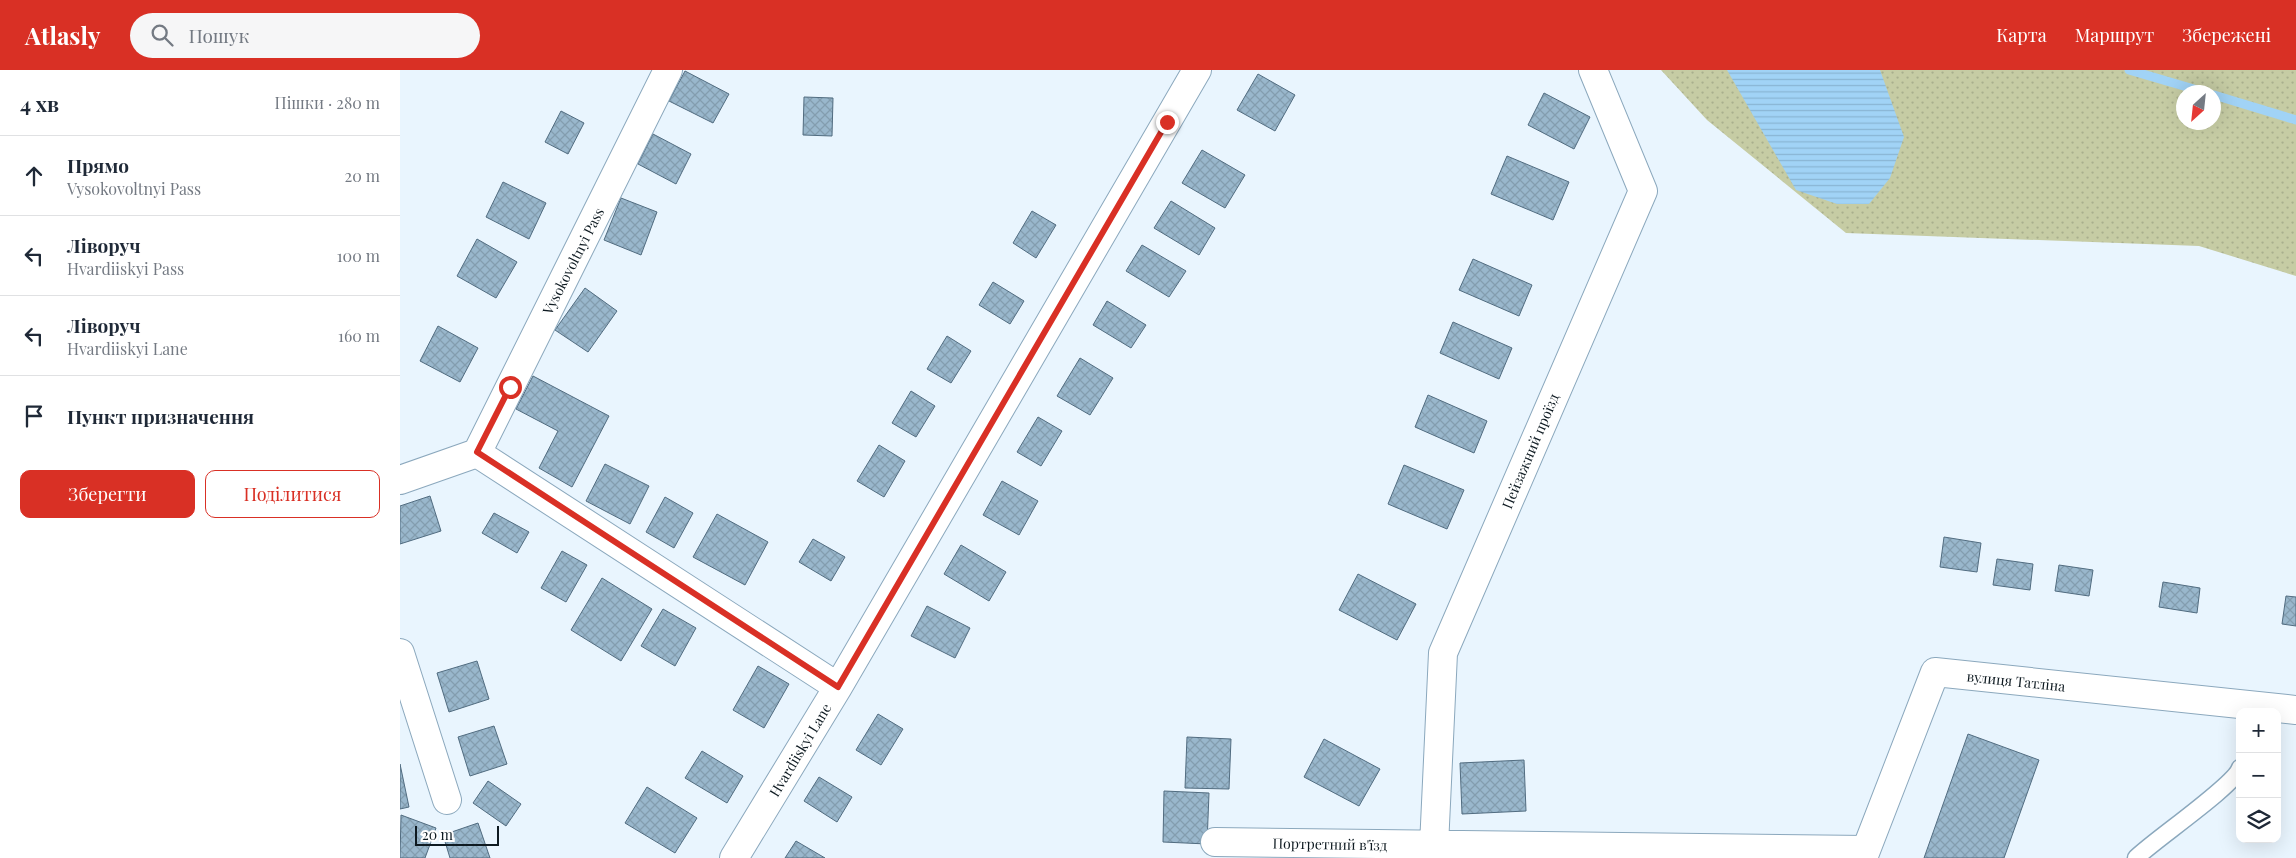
<!DOCTYPE html>
<html lang="uk">
<head>
<meta charset="utf-8">
<style>
  :root { --surface:#fff; --page:#f6f6f7; --text:#1f2937; --muted:#747a83; --line:#e0e1e3; --accent:#d93025 }
  body { margin:0; font-family:"Playfair Display",serif; background:var(--page); color:var(--text) }
  .controls { position:absolute; right:15px; bottom:15px; display:grid; overflow:hidden; border-radius:10px; box-shadow:0 5px 20px #0002 }
  .controls button { width:45px; height:45px; display:grid; place-items:center; padding:0; border:0; border-bottom:1px solid var(--line); background:var(--surface); color:var(--text); font:25px sans-serif }
  .compass { position:absolute; left:1776px; top:15px; width:45px; height:45px; border-radius:50%; background:var(--surface); box-shadow:0 5px 20px #0002; rotate:207deg }
  .scale { position:absolute; left:15px; bottom:12px; width:84px; box-sizing:border-box; padding-left:5px; border:2px solid #0e1a21; border-top:0; font-size:14px; line-height:18px; white-space:nowrap; color:#0e1a21; -webkit-text-stroke:4px #fff; paint-order:stroke }
  .stop { position:absolute; width:15px; height:15px; margin:-11px; border:4px solid #d93025; border-radius:50%; background:#fff }
  .stop.end { background:#d93025; border-color:#fff; box-shadow:0 1px 5px #0008 }
  .list { margin:0; padding:0; list-style:none }
  h2 { display:flex; justify-content:space-between; align-items:center; height:65px; margin:0; padding:0 20px; font-size:21px }
  h2 small { font-size:16px; font-weight:400; color:var(--muted) }
  .list li { display:grid; grid-template-columns:32px 1fr auto; gap:15px; align-items:center; box-sizing:border-box; height:80px; padding:0 20px; border-top:1px solid var(--line) }
  .list b { display:block; font-size:19px; white-space:nowrap }
  .list p { margin:0; font-size:16px; white-space:nowrap; color:var(--muted) }
  .list em { font-size:16px; font-style:normal; color:var(--muted) }
  .actions { display:flex; gap:10px; padding:15px 20px }
  .actions a { flex:1; padding:11px 0; border:1px solid var(--accent); border-radius:10px; text-align:center; font-size:18px; color:var(--accent) }
  .actions .main { background:var(--accent); color:#fff }
  .icon { flex:none; width:28px; height:28px; fill:none; stroke:currentColor; stroke-width:2; stroke-linecap:round; stroke-linejoin:round }
  .map { position:relative; flex:none; width:1896px; height:788px; overflow:hidden }
  header { display:flex; align-items:center; gap:30px; box-sizing:border-box; height:70px; padding:0 25px; background:var(--accent); color:#fff }
  header strong { font-size:24px }
  nav { display:flex; gap:28px; margin-inline-start:auto; font-size:18px }
  .search { width:350px; height:45px; background:var(--page); display:flex; align-items:center; gap:12px; box-sizing:border-box; padding:0 18px; border-radius:28px; color:var(--muted); font-size:19px }
  main { display:flex }
  aside { flex:1; background:var(--surface) }
  .map>svg:first-child { display:block }
  .grass { fill:url(#grass-dots); fill-rule:evenodd }
  .water { fill:url(#water-rules) }
  .lines { fill:none; stroke-linecap:round; stroke-linejoin:round }
  .stream { stroke:#a1d3f6; stroke-width:9 }
  .building { fill:url(#building-cross-hatch); stroke:#516c80 }
  .lane-casing { stroke:#8ba8bd; stroke-width:19 }
  .street-casing { stroke:#8ba8bd; stroke-width:30 }
  .lane { stroke:#fff; stroke-width:16 }
  .street { stroke:#fff; stroke-width:28 }
  .route { stroke:#d93025; stroke-width:6 }
  .labels { text-anchor:middle; dominant-baseline:central; stroke-width:4; stroke-linejoin:round; paint-order:stroke }
  .street-label { font-size:14px; fill:#0e1a21; stroke:#fff }
</style>
</head>
<body>
<header>
<strong>Atlasly</strong>
<div class="search"><svg class="icon" aria-label="search" viewBox="0 0 24 24"><circle cx="10" cy="10" r="6"/><path d="M15 15l6 6"/></svg>Пошук</div>
<nav><a>Карта</a><a>Маршрут</a><a>Збережені</a></nav>
</header>
<main>
<aside>
<h2>4 хв<small>Пішки · 280 m</small></h2>
<ul class="list">
<li><svg class="icon" aria-label="ahead" viewBox="0 0 24 24"><path d="M12 20V5M6 11l6-6 6 6"/></svg><div><b>Прямо</b><p>Vysokovoltnyi Pass</p></div><em>20 m</em></li>
<li><svg class="icon" aria-label="left" viewBox="0 0 24 24"><path d="M17 20v-9H6M10 6l-5 5 5 5"/></svg><div><b>Ліворуч</b><p>Hvardiiskyi Pass</p></div><em>100 m</em></li>
<li><svg class="icon" aria-label="left" viewBox="0 0 24 24"><path d="M17 20v-9H6M10 6l-5 5 5 5"/></svg><div><b>Ліворуч</b><p>Hvardiiskyi Lane</p></div><em>160 m</em></li>
<li><svg class="icon" aria-label="arrive" viewBox="0 0 24 24"><path d="M6 21V4h12l-3 4 3 4H6"/></svg><div><b>Пункт призначення</b></div></li>
</ul>
<div class="actions"><a class="main">Зберегти</a><a>Поділитися</a></div>
</aside>
<div class="map">
<svg width="1896" height="788" viewBox="0 0 1896 788">
  <defs>
    <pattern id="grass-dots" width="8" height="8" patternUnits="userSpaceOnUse" patternTransform="scale(1.25)"><rect width="8" height="8" fill="#c6cca4"/><path d="M2 2h.1M6 6h.1" fill="none" stroke="#a9af8d" stroke-width="1.8" stroke-linecap="round"/></pattern>
    <pattern id="water-rules" width="6" height="5" patternUnits="userSpaceOnUse" patternTransform="scale(1.25)"><rect width="6" height="5" fill="#a1d3f6"/><path d="M0 2.5h6" fill="none" stroke="#89b5d3"/></pattern>
    <pattern id="building-cross-hatch" width="8" height="8" patternUnits="userSpaceOnUse" patternTransform="scale(1.25)"><rect width="8" height="8" fill="#99b7cc"/><path d="M0 0l8 8M0 8l8-8" fill="none" stroke="#839daf"/></pattern>
  </defs>
  <rect width="100%" height="100%" fill="#e9f5fe"/>
  <!-- grass -->
  <path class="grass" d="M1261,0H1896V206L1799,176L1446,163L1307,50ZM1784,22H1814V52H1784Z"/>
  <!-- water -->
  <path class="water" d="M1327,0H1480L1504,67L1490,108L1469,134H1437L1396,120Z"/>
  <g class="lines">
    <!-- stream -->
    <path class="stream" d="M1729,0L1804,22
      M1814,25L1896,50"/>
  </g>
  <!-- building -->
  <path class="building" d="M285,1L329,24L313,53L269,31Z
    M858,4L895,25L875,61L837,40Z
    M1144,23L1190,47L1174,79L1128,55Z
    M404,27L433,28L432,66L403,65Z
    M161,41L184,53L168,84L145,72Z
    M253,64L291,84L276,114L238,94Z
    M802,80L845,105L825,138L782,113Z
    M1107,86L1169,112L1153,150L1091,124Z
    M103,112L146,133L129,169L86,147Z
    M221,128L257,142L241,185L204,170Z
    M771,131L815,158L799,185L754,158Z
    M632,141L656,155L636,188L613,173Z
    M77,169L117,192L96,228L57,206Z
    M742,175L786,201L769,227L726,201Z
    M1073,189L1132,215L1119,246L1059,220Z
    M593,212L624,231L610,254L579,235Z
    M185,218L217,241L188,282L155,260Z
    M707,231L746,255L731,278L693,255Z
    M1053,252L1112,278L1099,309L1040,283Z
    M38,256L78,278L60,312L20,291Z
    M547,266L571,281L551,313L527,299Z
    M680,288L713,308L690,345L657,326Z
    M133,306L209,346L172,417L139,398L158,361L116,339Z
    M511,321L535,336L516,367L492,353Z
    M1028,325L1087,351L1074,383L1015,357Z
    M638,347L662,361L641,396L617,382Z
    M479,375L505,391L484,427L457,411Z
    M205,394L249,416L230,454L186,431Z
    M1004,395L1064,420L1047,459L988,434Z
    M602,411L638,431L619,465L583,445Z
    M30,426L41,461L0,474V436Z
    M265,427L293,443L274,478L246,462Z
    M94,443L129,462L117,483L82,463Z
    M317,444L368,472L345,515L293,487Z
    M1544,467L1581,473L1577,502L1540,497Z
    M413,469L445,487L431,511L399,492Z
    M561,475L606,502L589,531L544,504Z
    M162,481L187,495L166,532L141,518Z
    M1597,489L1633,494L1630,520L1593,515Z
    M1659,495L1693,500L1689,526L1655,521Z
    M958,504L1016,534L997,570L939,540Z
    M202,508L252,539L221,591L171,560Z
    M1763,512L1800,518L1797,543L1759,537Z
    M1886,526L1896,527V556L1882,554Z
    M527,536L570,558L555,588L511,566Z
    M263,539L296,558L275,596L241,576Z
    M77,591L89,629L49,642L37,603Z
    M358,596L389,614L364,658L333,640Z
    M478,644L503,659L481,695L456,680Z
    M94,656L107,694L70,706L58,667Z
    M1568,664L1639,690L1604,788H1524Z
    M787,667L831,669L829,719L785,718Z
    M924,669L980,699L959,736L904,707Z
    M302,681L343,706L327,733L285,708Z
    M1124,690L1126,741L1062,744L1060,693Z
    M0,694L9,737L0,739Z
    M419,707L452,727L437,752L404,731Z
    M88,711L121,734L106,756L73,733Z
    M247,717L297,748L275,783L225,753Z
    M764,721L809,723L807,774L763,772Z
    M1,745L36,758L25,788H0Z
    M78,753L90,788H50L43,765Z
    M396,771L425,788H385Z"/>
  <g class="lines">
    <!-- lane casing -->
    <g class="lane-casing">
      <path id="lane" d="M1736,788C1754,770 1834,716 1840,698"/>
    </g>
    <!-- street casing -->
    <g class="street-casing">
      <path id="street" d="M77,383L268,0
        M0,410L77,383L438,617
        M0,583L47,730
        M815,772L1466,780
        M1034,776L1043,583L1243,121L1193,0
        M334,788L438,617L797,0
        M1463,788L1535,602L1896,640"/>
    </g>
    <!-- lane -->
    <use href="#lane" class="lane"/>
    <!-- street -->
    <use href="#street" class="street"/>
  </g>
  <g class="lines">
    <!-- route -->
    <path class="route" d="M110,317L77,382L438,617L767,52"/>
  </g>
  <g class="labels">
    <!-- street labels -->
    <g class="street-label">
      <text transform="translate(173 191) rotate(-63)">Vysokovoltnyi Pass</text>
      <text transform="translate(1130 381) rotate(-67)">Пейзажний проїзд</text>
      <text transform="translate(1616 611) rotate(6)">вулиця Татліна</text>
      <text transform="translate(400 680) rotate(-59)">Hvardiiskyi Lane</text>
      <text transform="translate(930 774) rotate(1)">Портретний в'їзд</text>
    </g>
  </g>
</svg>
<div class="controls">
<button>+</button>
<button>−</button>
<button><svg class="icon" aria-label="layers" viewBox="0 0 24 24"><path d="M12 4l9 5-9 5-9-5zM3 14l9 5 9-5"/></svg></button>
</div>
<svg class="compass" viewBox="-18 -18 36 36"><path d="M0-13l5 13h-10z" fill="#e53935"/><path d="M0 13l5-13h-10z" fill="#747a83"/></svg>
<div class="scale">20 m</div>
<div class="stop" style="left:110px;top:317px"></div>
<div class="stop end" style="left:767px;top:52px"></div>
</div>
</main>
</body>
</html>
